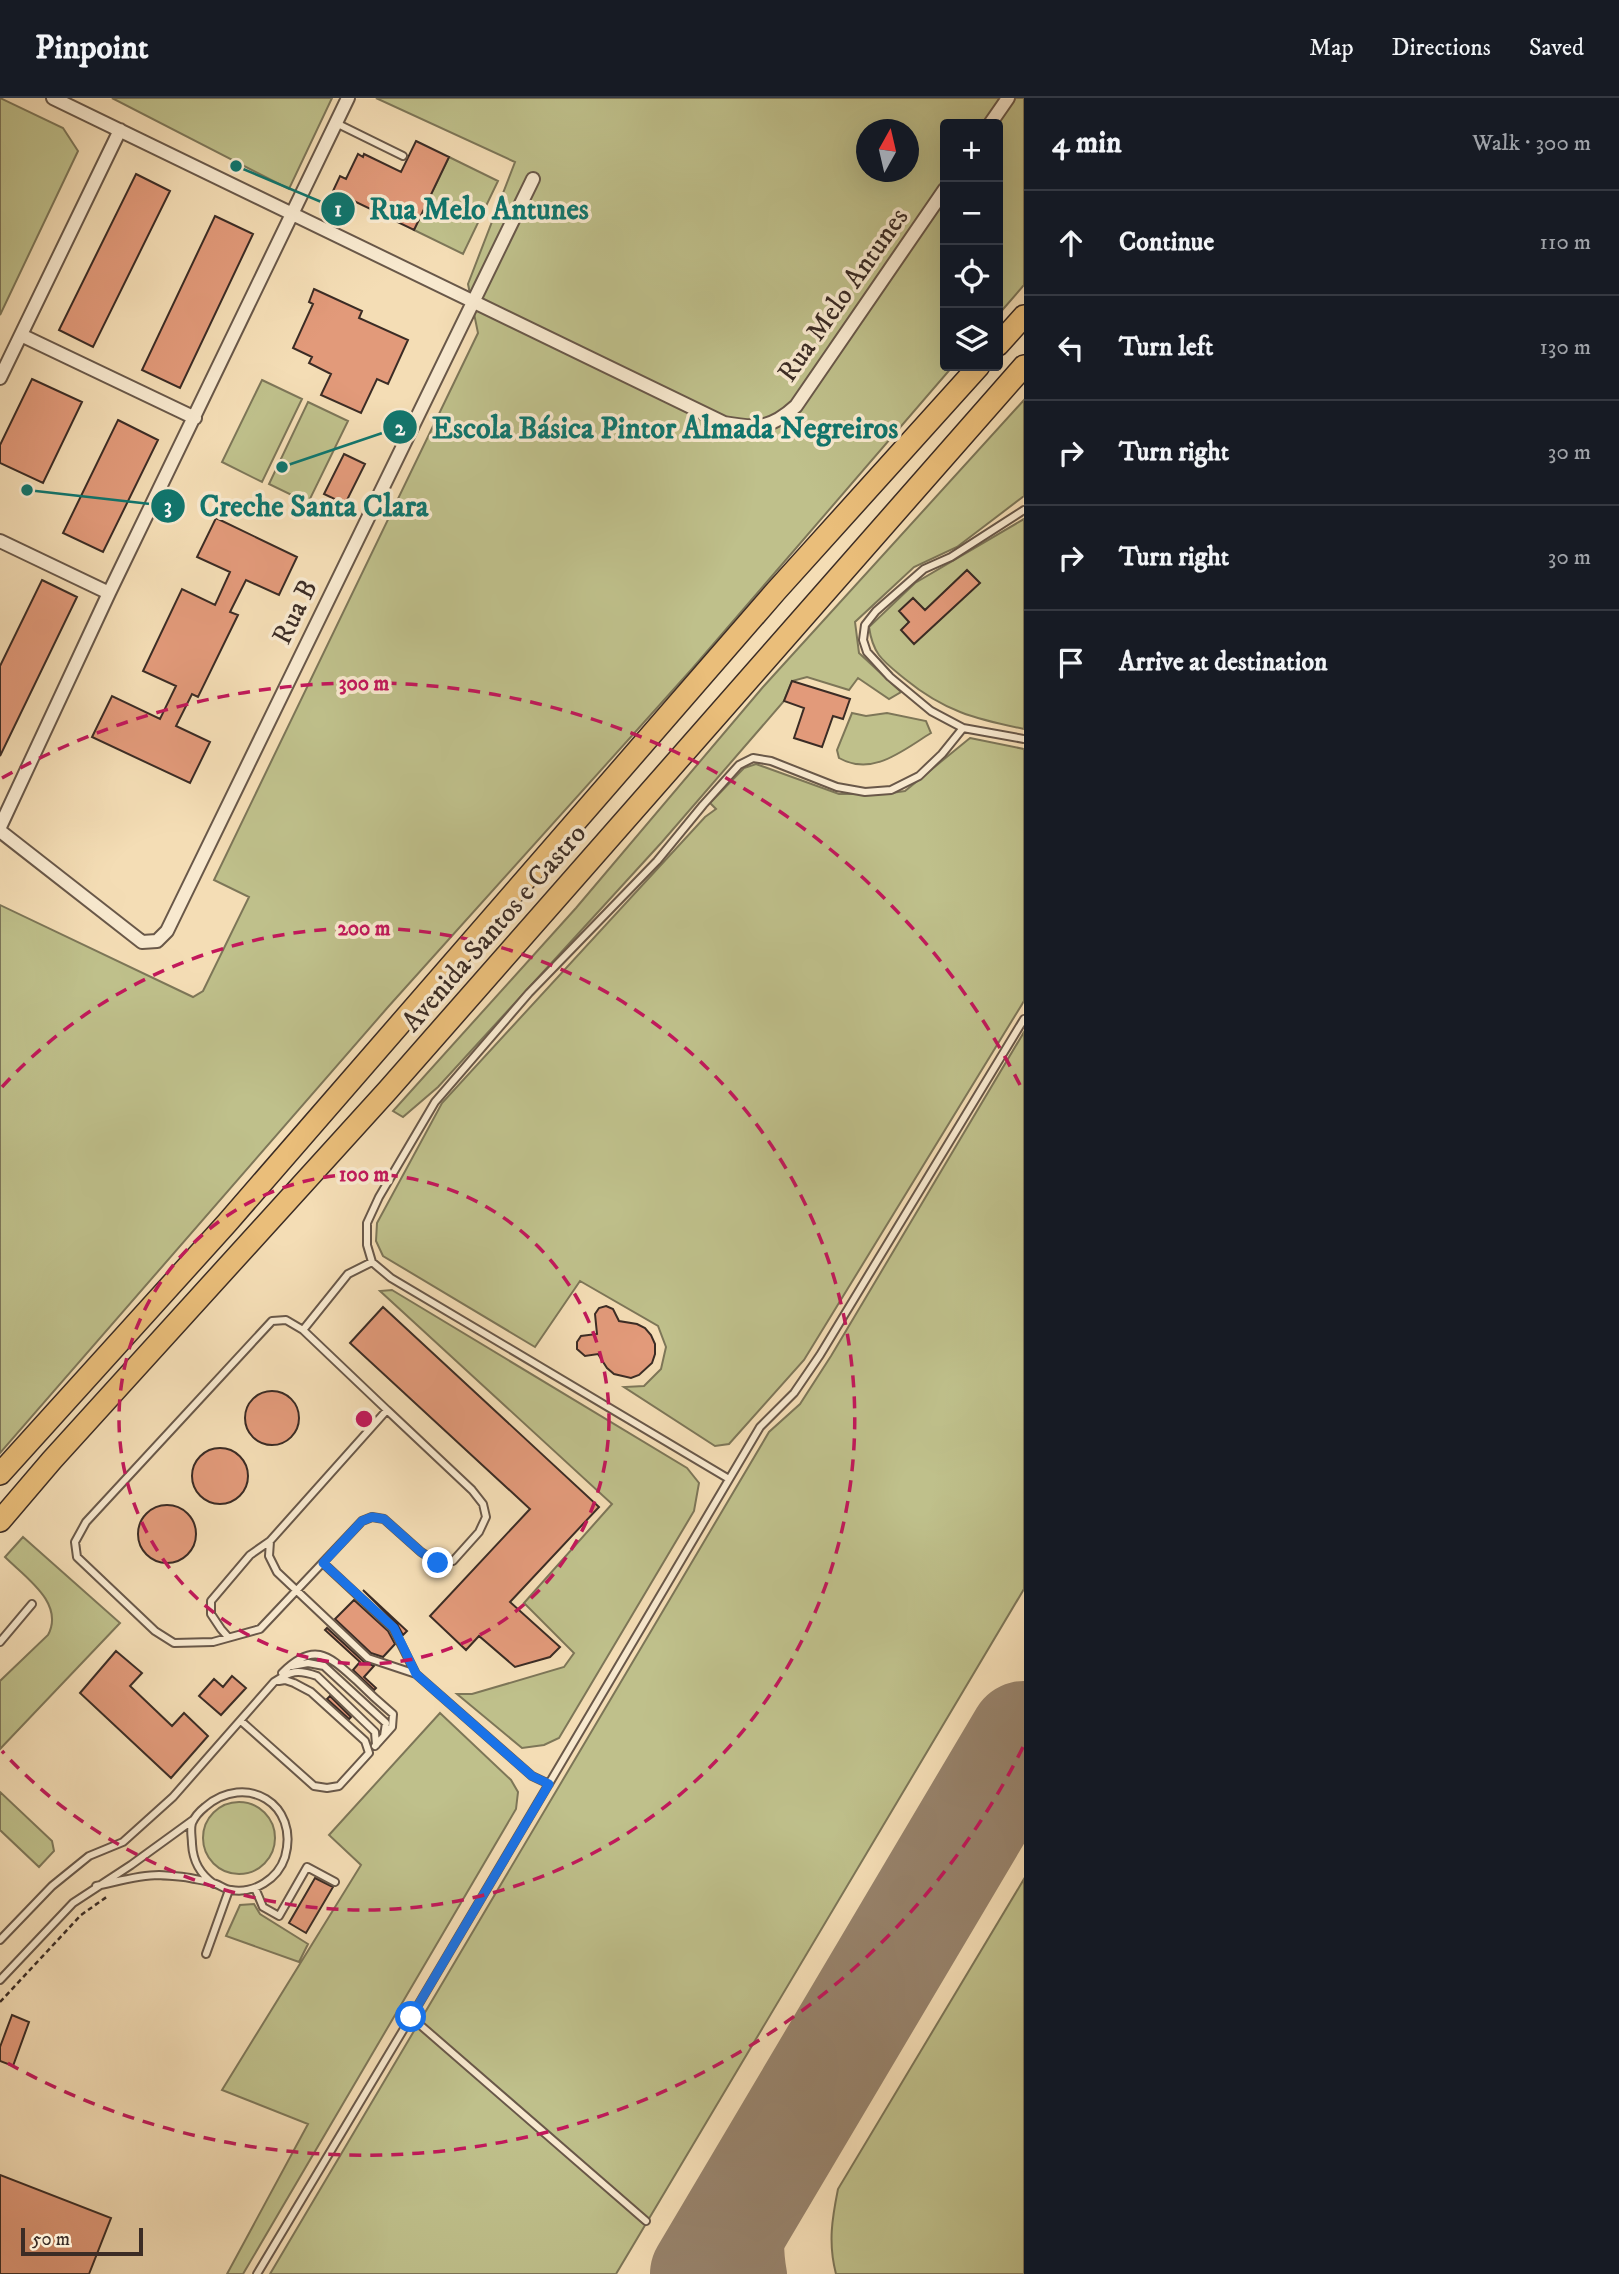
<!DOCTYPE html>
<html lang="en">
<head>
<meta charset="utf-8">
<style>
  :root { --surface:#171b24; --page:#242831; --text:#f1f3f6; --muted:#9ea1a6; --line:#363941 }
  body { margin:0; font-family:"IM FELL DW Pica",serif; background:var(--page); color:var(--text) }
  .controls { position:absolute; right:21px; top:21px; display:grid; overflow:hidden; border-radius:7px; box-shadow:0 7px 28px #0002 }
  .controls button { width:63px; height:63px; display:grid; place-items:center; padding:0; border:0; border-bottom:2px solid var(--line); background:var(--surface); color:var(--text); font:35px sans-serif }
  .compass { position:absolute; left:856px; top:21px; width:63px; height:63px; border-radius:50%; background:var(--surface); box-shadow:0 7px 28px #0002; rotate:8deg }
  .scale { position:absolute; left:21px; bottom:18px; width:122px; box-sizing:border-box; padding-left:7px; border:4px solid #3b2c25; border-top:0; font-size:19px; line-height:24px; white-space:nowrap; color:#3b2c25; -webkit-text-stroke:5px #f8e9cf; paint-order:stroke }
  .stop { position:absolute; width:21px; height:21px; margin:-16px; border:5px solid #1a73e8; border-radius:50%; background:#fff }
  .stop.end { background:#1a73e8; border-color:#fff; box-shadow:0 2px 7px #0008 }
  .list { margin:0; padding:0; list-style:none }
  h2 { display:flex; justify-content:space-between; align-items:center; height:91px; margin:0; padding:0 28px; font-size:30px }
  h2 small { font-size:23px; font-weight:400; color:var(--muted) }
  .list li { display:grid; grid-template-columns:46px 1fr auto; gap:21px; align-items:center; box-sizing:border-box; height:105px; padding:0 28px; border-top:2px solid var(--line) }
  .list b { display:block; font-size:26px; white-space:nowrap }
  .list em { font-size:23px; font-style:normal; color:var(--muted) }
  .icon { flex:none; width:38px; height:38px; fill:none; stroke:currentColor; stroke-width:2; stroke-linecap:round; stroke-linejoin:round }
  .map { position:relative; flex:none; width:1024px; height:2176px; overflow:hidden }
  header { display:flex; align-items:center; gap:42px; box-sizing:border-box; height:98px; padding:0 35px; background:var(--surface); border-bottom:2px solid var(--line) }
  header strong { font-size:33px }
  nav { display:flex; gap:38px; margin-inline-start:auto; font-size:24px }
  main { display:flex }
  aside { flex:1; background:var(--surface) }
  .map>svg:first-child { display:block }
  .green { fill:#bfc08b; stroke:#7d7658; stroke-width:2; fill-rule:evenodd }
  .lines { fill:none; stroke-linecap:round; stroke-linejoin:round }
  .taxiway { stroke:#98846d; stroke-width:44 }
  .runway { stroke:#98846d; stroke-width:110 }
  .building { fill:#e29a7a; stroke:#3b2c25; stroke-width:2 }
  .lane-casing { stroke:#695849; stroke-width:10 }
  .street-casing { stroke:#695849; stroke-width:16 }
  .primary-casing { stroke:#3b2c25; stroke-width:24 }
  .path { stroke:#3b2c25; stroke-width:2.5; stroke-dasharray:5 3.5; stroke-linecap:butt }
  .lane { stroke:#f8e9cf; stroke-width:6 }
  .street { stroke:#f8e9cf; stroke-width:12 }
  .primary { stroke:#eabe7a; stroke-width:21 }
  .route { stroke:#1a73e8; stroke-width:9 }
  .ring { fill:none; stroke:#c2185b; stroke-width:3.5; stroke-dasharray:12 9 }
  .labels { text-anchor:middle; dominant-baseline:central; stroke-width:7; stroke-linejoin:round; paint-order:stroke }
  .street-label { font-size:28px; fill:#3b2c25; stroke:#f8e9cf }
  .centre { fill:#c2185b; stroke:#f8e9cf; stroke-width:3.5 }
  .ring-label { font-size:21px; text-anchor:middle; font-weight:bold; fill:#c2185b; stroke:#f8e9cf; stroke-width:7; stroke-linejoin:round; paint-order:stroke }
  .leader { fill:none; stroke:#0f766e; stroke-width:2.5 }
  .callout-dot { fill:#0f766e; stroke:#f8e9cf; stroke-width:2.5 }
  .mark-label { font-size:21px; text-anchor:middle; font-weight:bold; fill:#fff }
  .callout-label { font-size:30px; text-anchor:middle; font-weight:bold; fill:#0f766e; stroke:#f8e9cf; stroke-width:7; stroke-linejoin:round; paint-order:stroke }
</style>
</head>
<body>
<header>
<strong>Pinpoint</strong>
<nav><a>Map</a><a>Directions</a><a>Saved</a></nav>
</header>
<main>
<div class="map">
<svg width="1024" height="2176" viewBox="0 0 1024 2176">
  <rect width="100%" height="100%" fill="#f4ddb5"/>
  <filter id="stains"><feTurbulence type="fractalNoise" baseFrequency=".00286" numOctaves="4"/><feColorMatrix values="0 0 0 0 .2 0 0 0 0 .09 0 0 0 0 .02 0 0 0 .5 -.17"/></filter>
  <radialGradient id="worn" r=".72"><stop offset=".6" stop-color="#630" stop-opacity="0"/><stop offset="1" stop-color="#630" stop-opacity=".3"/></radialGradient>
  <!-- green -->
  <path class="green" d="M0,0L63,30L78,53L0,217Z
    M112,0H332L289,91Z
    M376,0H1024V187L998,217V26H945V268H953L691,572L388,909L0,1355V807L193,899L203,893L249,799L214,782L478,235L468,186L515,64ZM866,32H908V74H866Z
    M449,59L498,83L463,156L414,132Z
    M262,282L302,301L262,384L222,364Z
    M1024,302V398L957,449L914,469L855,524L859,555L901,594L889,601L858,580L849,592L807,579L792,583L784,603L662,744L438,989L403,1019L393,1013L576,810L763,589Z
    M308,304L348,323L308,405L269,386Z
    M1024,421V631C975,621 944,613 905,581C883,563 873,557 869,529L915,485Z
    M852,615L866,618L887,615L926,623L931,635C903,652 873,679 839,660L837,652Z
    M970,640L1024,651V903L804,1262L729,1346L715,1348L624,1289L644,1288L661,1271L666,1249L658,1228L580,1183L535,1249L383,1158L376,1143L377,1125L442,1005L705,719L716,711L710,705L744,670L756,666L839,696H884L905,693Z
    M1024,934V1491L616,2176H270L769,1334L800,1306L831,1258Z
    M392,1192L687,1370L699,1385L694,1413L559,1640L544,1647L522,1650L457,1596H472L564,1569L574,1555L524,1505L612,1406L380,1193Z
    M23,1439L120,1525L0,1651V1583L48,1537C65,1505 25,1479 5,1459Z
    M440,1615L511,1682L518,1694L516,1711L243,2176H227L308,2026L222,1992L361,1767L329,1737Z
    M0,1694L52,1743L54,1753L39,1769L0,1732Z
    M203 1740a36 36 0 1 1 72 0a36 36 0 1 1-72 0Z
    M1024,1781V2176H836C828,2145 832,2121 838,2091Z
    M254,1806L260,1816L308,1846L299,1864L226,1838L240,1807Z"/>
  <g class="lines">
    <!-- taxiway -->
    <path class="taxiway" d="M765,2176C758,2139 765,2105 769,2068"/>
    <!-- runway -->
    <path class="runway" d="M705,2176L1024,1638"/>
  </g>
  <!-- building -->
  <path class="building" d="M416,43L449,59L414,132L333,93L340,78L346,81L358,56L363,59L364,56L401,74Z
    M136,76L170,93L93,249L59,232Z
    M215,118L253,136L180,290L142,272Z
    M314,191L362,213L359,220L408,242L388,286L377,281L361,315L321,297L331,276L309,265L312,259L293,250L313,206L309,204Z
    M32,281L82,304L43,385L0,365V347Z
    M118,322L158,342L103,454L63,435Z
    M344,356L365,366L345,406L324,396Z
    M216,420L297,459L279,497L246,482L230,514L238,517L198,599L192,596L176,628L210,644L190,685L92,639L112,598L160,621L176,588L143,573L182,491L215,507L230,474L197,459Z
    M967,472L980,485L914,546L901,532L909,524L899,513L913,500L925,512Z
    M42,482L77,499L0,658V568Z
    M792,583L850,601L843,621L833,618L822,649L794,640L804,610L784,603Z
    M606,1208L613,1211L619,1223L637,1226L645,1230L651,1237L655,1246V1256L652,1265L639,1277L631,1280L614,1276L607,1270L598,1256L585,1258L577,1251V1244L581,1238L597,1236L595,1216L599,1210Z
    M383,1209L599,1409L510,1504L560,1549L550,1559L515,1569L479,1538L466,1552L430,1518L530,1411L350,1245Z
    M245 1320a27 27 0 1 1 54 0a27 27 0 1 1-54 0Z
    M192 1378a28 28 0 1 1 56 0a28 28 0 1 1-56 0Z
    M138 1436a29 29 0 1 1 58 0a29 29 0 1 1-58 0Z
    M363,1492L407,1533L403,1537L397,1526Z
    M354,1502L388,1533L395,1546L383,1559L371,1555L335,1521Z
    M327,1530L364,1564L374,1568L364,1579L376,1590L374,1592L353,1572L360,1564L325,1532Z
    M116,1553L142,1575L130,1588L172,1628L184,1615L208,1638L171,1680L80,1595Z
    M232,1578L246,1590L221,1617L199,1598L214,1581L223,1589Z
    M330,1598L351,1619L349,1621L327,1601Z
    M315,1780L333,1789L306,1835L289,1825Z
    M12,1917L29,1924L13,1968L0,1963V1949Z
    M0,2077L111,2120L89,2176H0Z"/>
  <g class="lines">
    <!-- lane casing -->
    <g class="lane-casing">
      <path id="lane" d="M336,25L403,58
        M1024,412L951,459L924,471L876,513L865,527L863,542L867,554L890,579L931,613L963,630L1024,641
        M372,1164L391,1180L729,1381
        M303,1232L348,1176L372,1164L367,1147V1125L379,1099L435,1004L529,895L657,763L703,707L739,667L753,660L771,663L837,689L865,694L891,692L919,678L942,656L963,630
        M270,1443L269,1458L277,1474L368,1560L416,1576L393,1530L323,1465
        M228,1539L221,1531L211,1516V1503L250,1457L270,1443L387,1312L472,1392L483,1406L486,1419L479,1434L453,1463L438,1465L421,1454L384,1421L372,1419L362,1423L260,1531L213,1544L174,1545L155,1533L77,1459L75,1444L86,1424L272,1223L286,1222L303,1232L387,1312
        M0,1544L32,1506
        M292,1568L308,1565L324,1568L386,1625L384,1638L375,1648
        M282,1575C314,1543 328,1557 356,1582C368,1594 380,1605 393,1616L392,1629L384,1638
        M416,1576L532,1678L549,1686
        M241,1623L314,1688L327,1690L339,1688L369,1655L365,1643L311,1594L294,1585L285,1582L279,1583
        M96,1788C116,1784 138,1777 159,1777C169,1778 180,1778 190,1780C199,1782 208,1783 216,1786C221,1788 226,1792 231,1792C254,1796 278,1781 285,1759C300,1706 246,1674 205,1709C200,1713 195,1718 192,1725C190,1732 192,1739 192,1746C193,1764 200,1776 214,1786
        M255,1790L263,1809L279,1818L307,1769L335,1784
        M0,1842L52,1788L89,1758L123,1744L173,1699L274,1584C291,1573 297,1571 317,1578L375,1634L376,1647
        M206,1856L229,1792
        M0,1882L73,1805L131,1767L193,1722
        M411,1919L760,1329L794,1295L820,1257L1024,921
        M257,2176L411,1919L646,2123"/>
    </g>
    <!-- street casing -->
    <g class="street-casing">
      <path id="street" d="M53,0L724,325C757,331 771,331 796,308L945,91
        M990,26L1008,0
        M21,237L195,320
        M0,280L120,32
        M0,443L109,495
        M0,729L109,495L348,0
        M0,733L142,844L157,843L167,833L533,81"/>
    </g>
    <!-- primary casing -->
    <g class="primary-casing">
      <path id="primary" d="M998,247L1024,218
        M0,1376L227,1125L776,493L979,268
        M0,1423L52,1362L388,992L1024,268"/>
    </g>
    <!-- path -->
    <path class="path" d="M0,1904L81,1817L108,1798"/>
    <!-- lane -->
    <use href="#lane" class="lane"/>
    <!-- street -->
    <use href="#street" class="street"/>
    <!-- primary -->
    <use href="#primary" class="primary"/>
  </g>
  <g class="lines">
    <!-- route -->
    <path class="route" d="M411,1919L549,1686L532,1678L416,1576L394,1530L323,1465L362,1423L372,1419L384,1421L421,1454L438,1465"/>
  </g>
  <!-- distance rings -->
  <g class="ring">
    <circle cx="364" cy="1321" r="245"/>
    <path d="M2 989A491 491 0 1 1 2 1653"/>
    <path d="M1023 1649A736 736 0 0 1 2 1962M2 680A736 736 0 0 1 1023 993"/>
  </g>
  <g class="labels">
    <!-- street labels -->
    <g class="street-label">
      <text transform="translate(843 197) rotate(-55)">Rua Melo Antunes</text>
      <text transform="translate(295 514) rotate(-64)">Rua B</text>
      <text transform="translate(494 830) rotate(-49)">Avenida Santos e Castro</text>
    </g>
  </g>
  <circle cx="364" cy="1321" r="10" class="centre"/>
  <g class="ring-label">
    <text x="364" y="592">300 m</text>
    <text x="364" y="837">200 m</text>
    <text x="364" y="1083">100 m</text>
  </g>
  <!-- callouts -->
  <path class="leader" d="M236 68L338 111M282 369L400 329M27 392L168 408"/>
  <g class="callout-dot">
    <circle cx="236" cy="68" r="7"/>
    <circle cx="282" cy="369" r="7"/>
    <circle cx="27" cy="392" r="7"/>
    <circle cx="338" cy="111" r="18"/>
    <circle cx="400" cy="329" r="18"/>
    <circle cx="168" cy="408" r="18"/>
  </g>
  <g class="mark-label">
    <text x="338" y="118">1</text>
    <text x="400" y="337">2</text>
    <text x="168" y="415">3</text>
  </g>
  <g class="callout-label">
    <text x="479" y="121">Rua Melo Antunes</text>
    <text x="665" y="340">Escola Básica Pintor Almada Negreiros</text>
    <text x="314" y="418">Creche Santa Clara</text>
  </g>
  <rect width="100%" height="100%" filter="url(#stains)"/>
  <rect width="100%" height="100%" fill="url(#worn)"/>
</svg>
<div class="controls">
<button>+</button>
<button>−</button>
<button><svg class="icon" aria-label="locate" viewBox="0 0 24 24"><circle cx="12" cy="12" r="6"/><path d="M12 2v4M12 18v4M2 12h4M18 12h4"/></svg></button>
<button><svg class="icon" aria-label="layers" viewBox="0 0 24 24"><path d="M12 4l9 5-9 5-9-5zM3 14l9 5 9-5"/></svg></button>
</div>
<svg class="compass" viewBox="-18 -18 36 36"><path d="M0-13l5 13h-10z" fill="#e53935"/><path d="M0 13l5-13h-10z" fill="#9ea1a6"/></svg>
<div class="scale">50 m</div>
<div class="stop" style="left:411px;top:1919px"></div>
<div class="stop end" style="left:438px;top:1465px"></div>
</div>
<aside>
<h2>4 min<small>Walk · 300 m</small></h2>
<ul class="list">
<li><svg class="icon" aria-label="ahead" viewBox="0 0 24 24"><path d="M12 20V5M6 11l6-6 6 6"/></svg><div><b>Continue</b></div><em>110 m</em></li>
<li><svg class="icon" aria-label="left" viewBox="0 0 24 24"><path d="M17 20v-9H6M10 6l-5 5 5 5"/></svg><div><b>Turn left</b></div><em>130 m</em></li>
<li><svg class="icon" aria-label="right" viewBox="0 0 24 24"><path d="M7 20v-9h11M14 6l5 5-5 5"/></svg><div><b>Turn right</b></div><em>30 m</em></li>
<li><svg class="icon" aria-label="right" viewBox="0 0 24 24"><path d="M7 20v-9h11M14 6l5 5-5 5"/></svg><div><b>Turn right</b></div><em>30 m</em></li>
<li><svg class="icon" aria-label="arrive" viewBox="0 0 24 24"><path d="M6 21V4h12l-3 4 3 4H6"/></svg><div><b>Arrive at destination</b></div></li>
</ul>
</aside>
</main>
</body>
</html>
